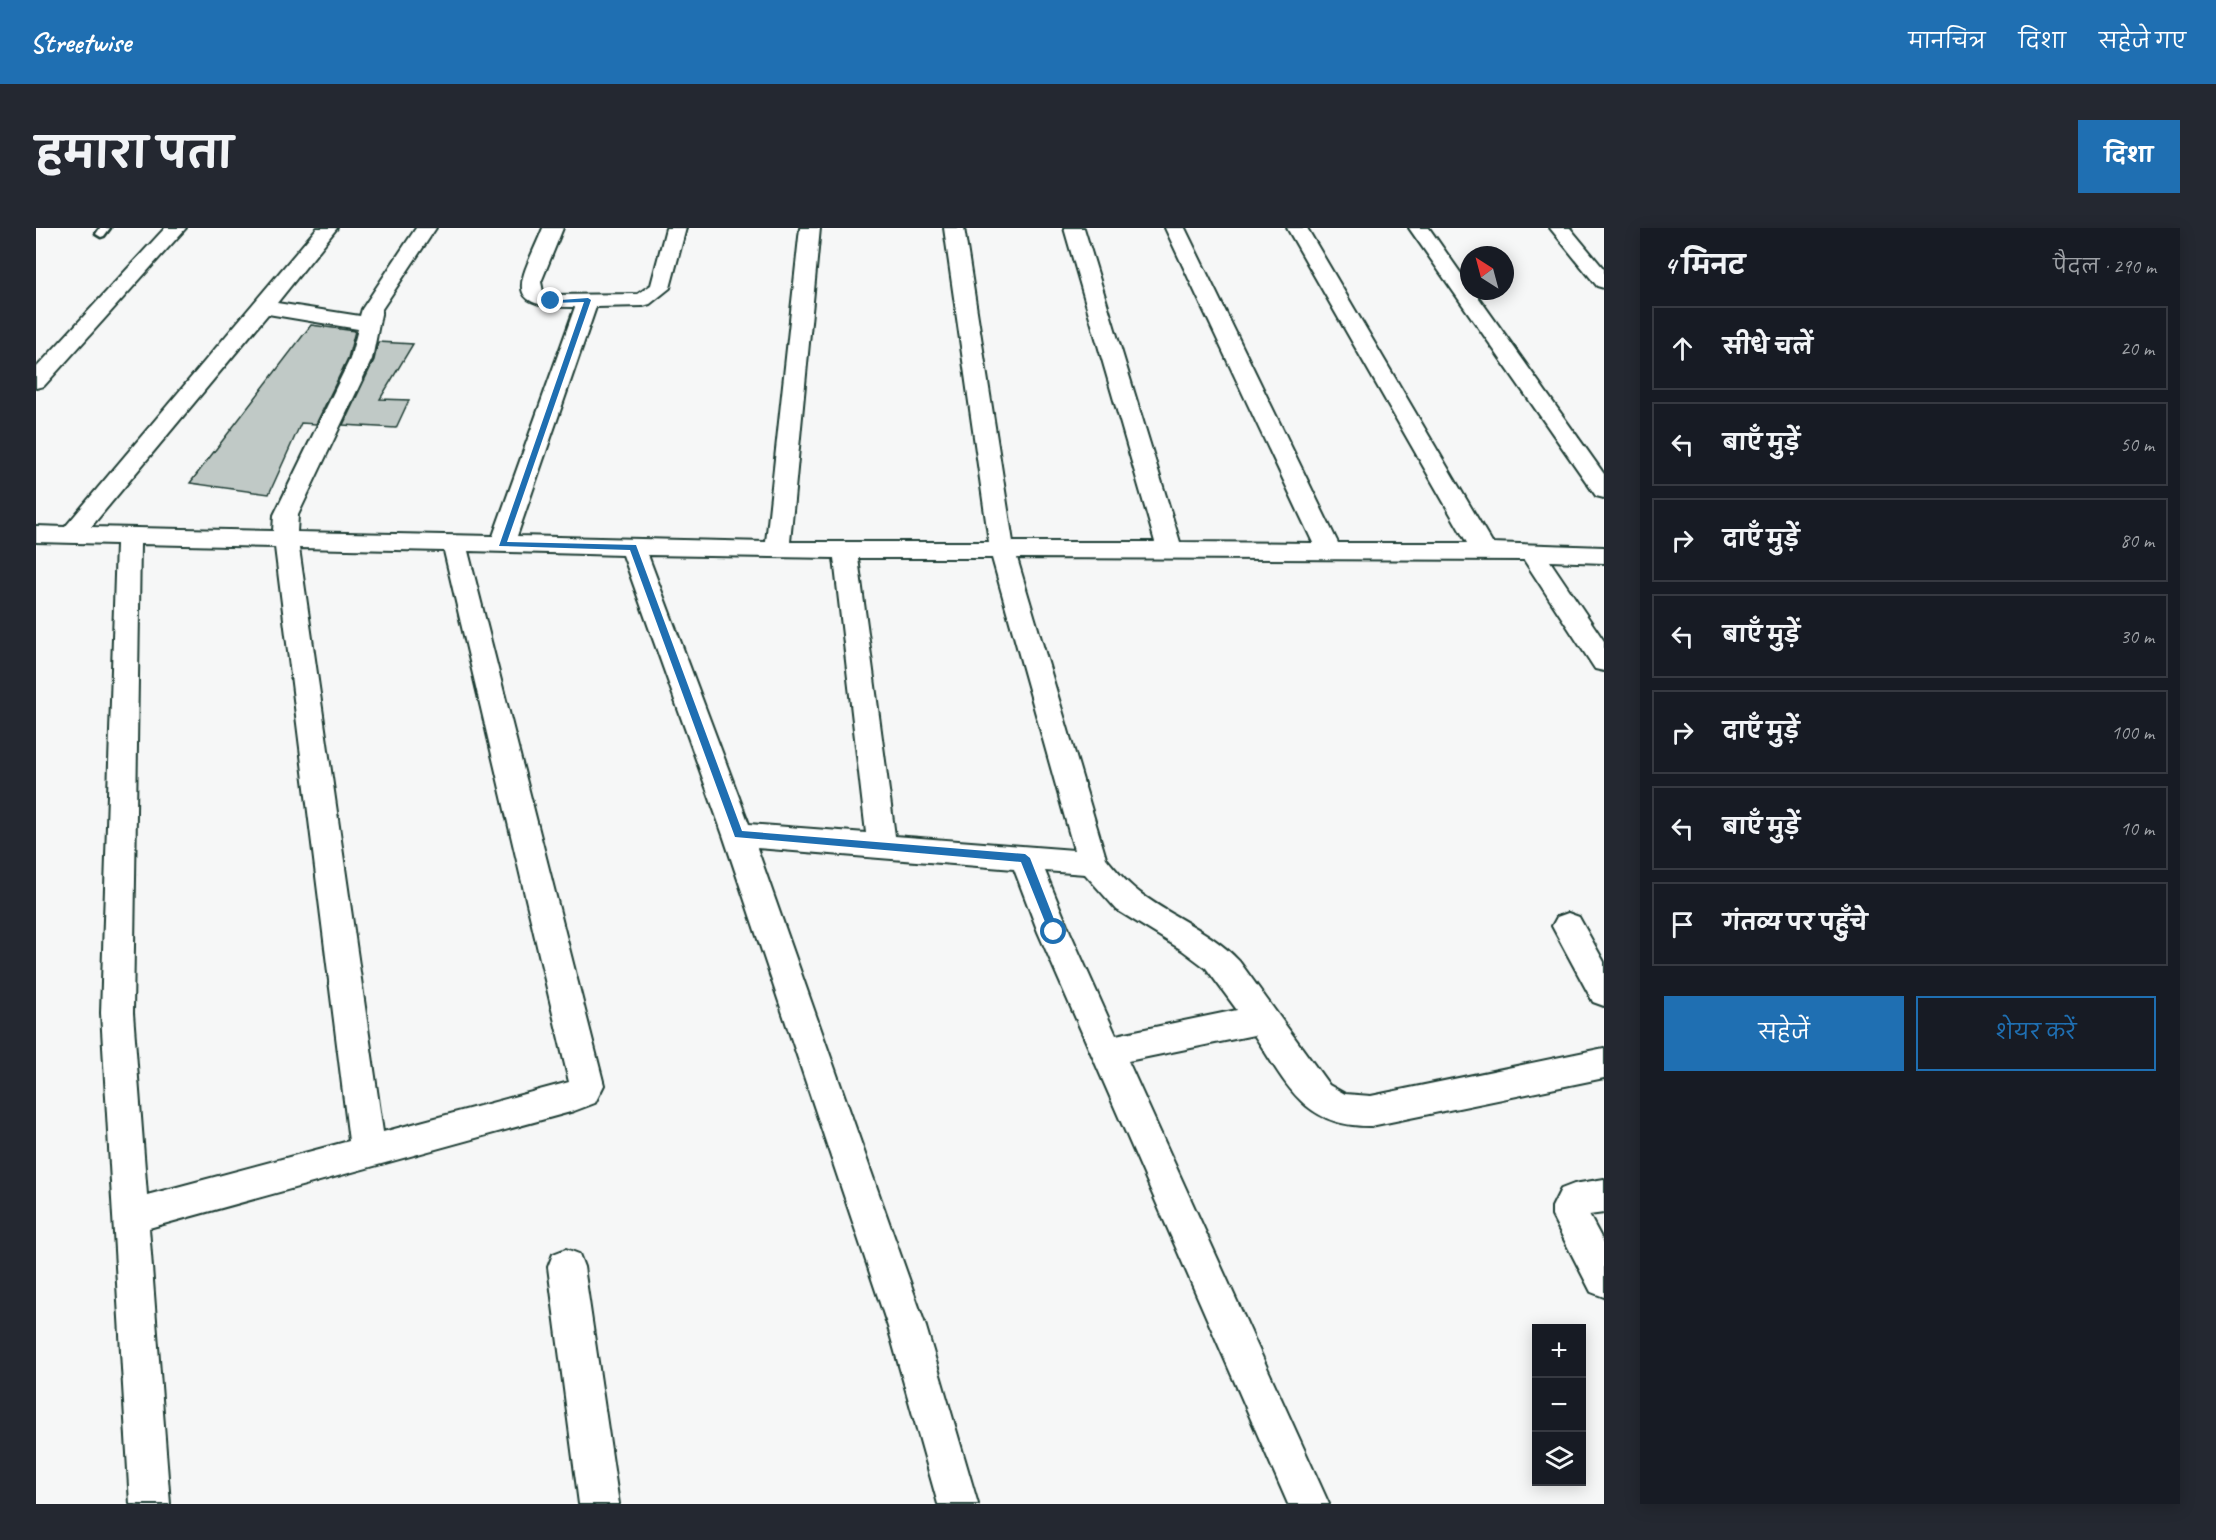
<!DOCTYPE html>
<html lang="hi">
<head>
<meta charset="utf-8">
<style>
  :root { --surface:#171b24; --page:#242831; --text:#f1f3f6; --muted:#9ea1a6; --line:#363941; --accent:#1f6fb2 }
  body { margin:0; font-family:Caveat,"Playpen Sans Deva",sans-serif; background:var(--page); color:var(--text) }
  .controls { position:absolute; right:18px; bottom:18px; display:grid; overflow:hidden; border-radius:0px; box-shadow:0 3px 15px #0003 }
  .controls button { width:54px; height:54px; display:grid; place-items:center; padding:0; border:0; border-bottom:2px solid var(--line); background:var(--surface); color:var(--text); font:30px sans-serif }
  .compass { position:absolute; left:1424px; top:18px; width:54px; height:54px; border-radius:50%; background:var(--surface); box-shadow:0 3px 15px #0003; rotate:324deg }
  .stop { position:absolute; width:18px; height:18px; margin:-14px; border:4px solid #1f6fb2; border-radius:50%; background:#fff }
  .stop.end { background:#1f6fb2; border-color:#fff; box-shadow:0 2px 6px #0008 }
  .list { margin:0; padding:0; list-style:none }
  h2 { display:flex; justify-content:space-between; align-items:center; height:78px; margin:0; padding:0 24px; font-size:26px }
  h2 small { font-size:20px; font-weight:400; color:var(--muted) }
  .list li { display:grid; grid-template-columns:39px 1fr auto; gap:18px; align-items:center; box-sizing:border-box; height:84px; margin:0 12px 12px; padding:0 12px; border:2px solid var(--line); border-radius:0px }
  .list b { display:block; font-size:22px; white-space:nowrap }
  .list em { font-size:20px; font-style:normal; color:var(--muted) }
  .actions { display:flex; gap:12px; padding:18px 24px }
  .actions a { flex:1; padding:14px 0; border:2px solid var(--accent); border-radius:0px; text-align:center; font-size:21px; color:var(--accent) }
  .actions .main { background:var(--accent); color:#fff }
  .icon { flex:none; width:33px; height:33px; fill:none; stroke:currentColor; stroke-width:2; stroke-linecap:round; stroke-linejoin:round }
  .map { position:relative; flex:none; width:1568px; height:1276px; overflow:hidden; border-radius:0px }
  header { display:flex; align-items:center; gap:36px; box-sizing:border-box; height:84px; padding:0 30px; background:var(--accent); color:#fff }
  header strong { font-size:28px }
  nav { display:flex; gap:33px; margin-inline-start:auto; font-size:21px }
  .intro { display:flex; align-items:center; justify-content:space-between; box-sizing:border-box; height:144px; padding:0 36px }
  h1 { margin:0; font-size:42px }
  .button { padding:15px 27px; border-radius:0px; background:var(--accent); color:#fff; font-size:21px; font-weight:700 }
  main { display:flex; gap:36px; padding:0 36px }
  aside { flex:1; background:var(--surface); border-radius:0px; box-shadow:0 3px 15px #0003 }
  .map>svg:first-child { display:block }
  .building { fill:#c0c9c6; stroke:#1f3d34; stroke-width:1.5 }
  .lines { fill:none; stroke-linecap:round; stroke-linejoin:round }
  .lane-casing { stroke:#1f3d34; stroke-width:5 }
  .street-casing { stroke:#1f3d34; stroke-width:4 }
  .lane { fill:#fff; fill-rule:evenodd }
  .street { fill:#fff; fill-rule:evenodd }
  .route { fill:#1f6fb2 }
</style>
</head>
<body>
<header>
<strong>Streetwise</strong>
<nav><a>मानचित्र</a><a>दिशा</a><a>सहेजे गए</a></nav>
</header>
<div class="intro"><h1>हमारा पता</h1><a class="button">दिशा</a></div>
<main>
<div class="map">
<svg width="1568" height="1276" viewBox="0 0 1568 1276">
  <rect width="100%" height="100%" fill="#f6f7f7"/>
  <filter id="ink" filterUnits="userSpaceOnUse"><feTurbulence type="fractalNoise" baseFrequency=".0167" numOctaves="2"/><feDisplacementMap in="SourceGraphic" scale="12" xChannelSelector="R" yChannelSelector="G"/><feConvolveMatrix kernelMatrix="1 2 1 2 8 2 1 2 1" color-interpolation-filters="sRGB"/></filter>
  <g filter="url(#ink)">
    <!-- building -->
    <path class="building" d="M275,97L319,103L312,130L280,196L265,195L233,266L154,255Z
      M342,114L377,116L344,171L373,172L360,200L307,197L338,132Z"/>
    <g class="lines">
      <!-- lane casing -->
      <g class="lane-casing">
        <path id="lane" d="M64,0H74L68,8L65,9L60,6Z"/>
      </g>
      <!-- street casing -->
      <g class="street-casing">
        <path id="street" d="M129,0H150L8,158L0,160V140Z
          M281,0H301L241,75L324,88L326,81L380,0H400L346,81L336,131L262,287L261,304L457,308L539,79C461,80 486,52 507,0H527L505,54L507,64L516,67L602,66L615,57L630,0H650L634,60L614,76L607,78L560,79L481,308L730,314L764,0H784L754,314H953L908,0H928L977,314H1119L1028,0H1048L1144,314L1277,315L1129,0H1149L1302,315H1431L1251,0H1271L1456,315L1568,319V335L1514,333L1568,413V443L1559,441L1488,332L981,330L1070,630C1079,641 1088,652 1099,661C1132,688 1173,701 1203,733L1293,857L1309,866L1335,868L1568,820V850L1335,898C1267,899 1251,856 1218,807L1092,833L1293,1276H1252L1002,704L978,641L721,620L890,1099L942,1276H902L852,1099L687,607L587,327L432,323L568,857L559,875L538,883L113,1000L134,1276H94L65,785L80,316L0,314V298L29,299ZM232,86L322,101L314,131L238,287L237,303L55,299ZM104,316L239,319L313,913L111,967L97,785ZM263,320L408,323L533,854L347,904ZM612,327L798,330L830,605L713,596ZM822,330H956L1038,622L859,608ZM1009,643L1049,646L1081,682L1146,722L1170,740L1201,782L1080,807L1034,704Z
          M1373,0H1393L1433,57V63H1438L1568,246V270L1560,268Z
          M1514,0H1534L1568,41V60L1561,58Z
          M1532,685L1543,689L1568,734V778L1557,774L1516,698L1521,689Z
          M1568,951V985L1553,987L1568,1015V1069L1555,1064L1516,988V979L1525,961L1538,956Z
          M530,1021L543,1026L548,1039L583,1276H543L512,1039L517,1026Z"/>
      </g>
      <!-- lane -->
      <use href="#lane" class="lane"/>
      <!-- street -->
      <use href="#street" class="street"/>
    </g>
  </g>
  <!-- route -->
  <path class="route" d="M552,70L555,72L471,314L600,317L706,603L989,626L994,630L1023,704L1021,707H1014L1013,704L985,634L699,609L594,322L463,318L548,74L515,75L511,73Z"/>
</svg>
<div class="controls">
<button>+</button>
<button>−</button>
<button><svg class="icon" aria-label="layers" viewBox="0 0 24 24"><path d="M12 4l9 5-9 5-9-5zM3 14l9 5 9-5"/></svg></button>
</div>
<svg class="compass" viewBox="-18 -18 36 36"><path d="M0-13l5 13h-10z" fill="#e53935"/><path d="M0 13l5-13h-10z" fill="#9ea1a6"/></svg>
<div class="stop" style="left:1018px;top:704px"></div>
<div class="stop end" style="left:515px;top:73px"></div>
</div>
<aside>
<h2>4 मिनट<small>पैदल · 290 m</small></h2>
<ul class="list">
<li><svg class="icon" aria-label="ahead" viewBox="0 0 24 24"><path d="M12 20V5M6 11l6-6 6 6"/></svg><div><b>सीधे चलें</b></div><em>20 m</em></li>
<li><svg class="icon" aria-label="left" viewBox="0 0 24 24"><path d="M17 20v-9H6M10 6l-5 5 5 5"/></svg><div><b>बाएँ मुड़ें</b></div><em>50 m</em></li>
<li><svg class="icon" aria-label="right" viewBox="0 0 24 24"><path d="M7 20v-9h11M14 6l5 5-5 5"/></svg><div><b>दाएँ मुड़ें</b></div><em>80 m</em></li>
<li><svg class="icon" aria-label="left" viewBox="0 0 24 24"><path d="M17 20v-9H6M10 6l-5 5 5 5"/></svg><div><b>बाएँ मुड़ें</b></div><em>30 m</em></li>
<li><svg class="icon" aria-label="right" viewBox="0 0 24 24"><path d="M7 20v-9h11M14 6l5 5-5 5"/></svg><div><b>दाएँ मुड़ें</b></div><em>100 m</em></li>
<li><svg class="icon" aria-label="left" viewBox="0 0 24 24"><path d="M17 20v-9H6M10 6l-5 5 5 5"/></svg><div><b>बाएँ मुड़ें</b></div><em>10 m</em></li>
<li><svg class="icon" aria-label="arrive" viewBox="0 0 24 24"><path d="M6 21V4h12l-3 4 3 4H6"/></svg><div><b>गंतव्य पर पहुँचे</b></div></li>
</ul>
<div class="actions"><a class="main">सहेजें</a><a>शेयर करें</a></div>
</aside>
</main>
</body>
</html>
